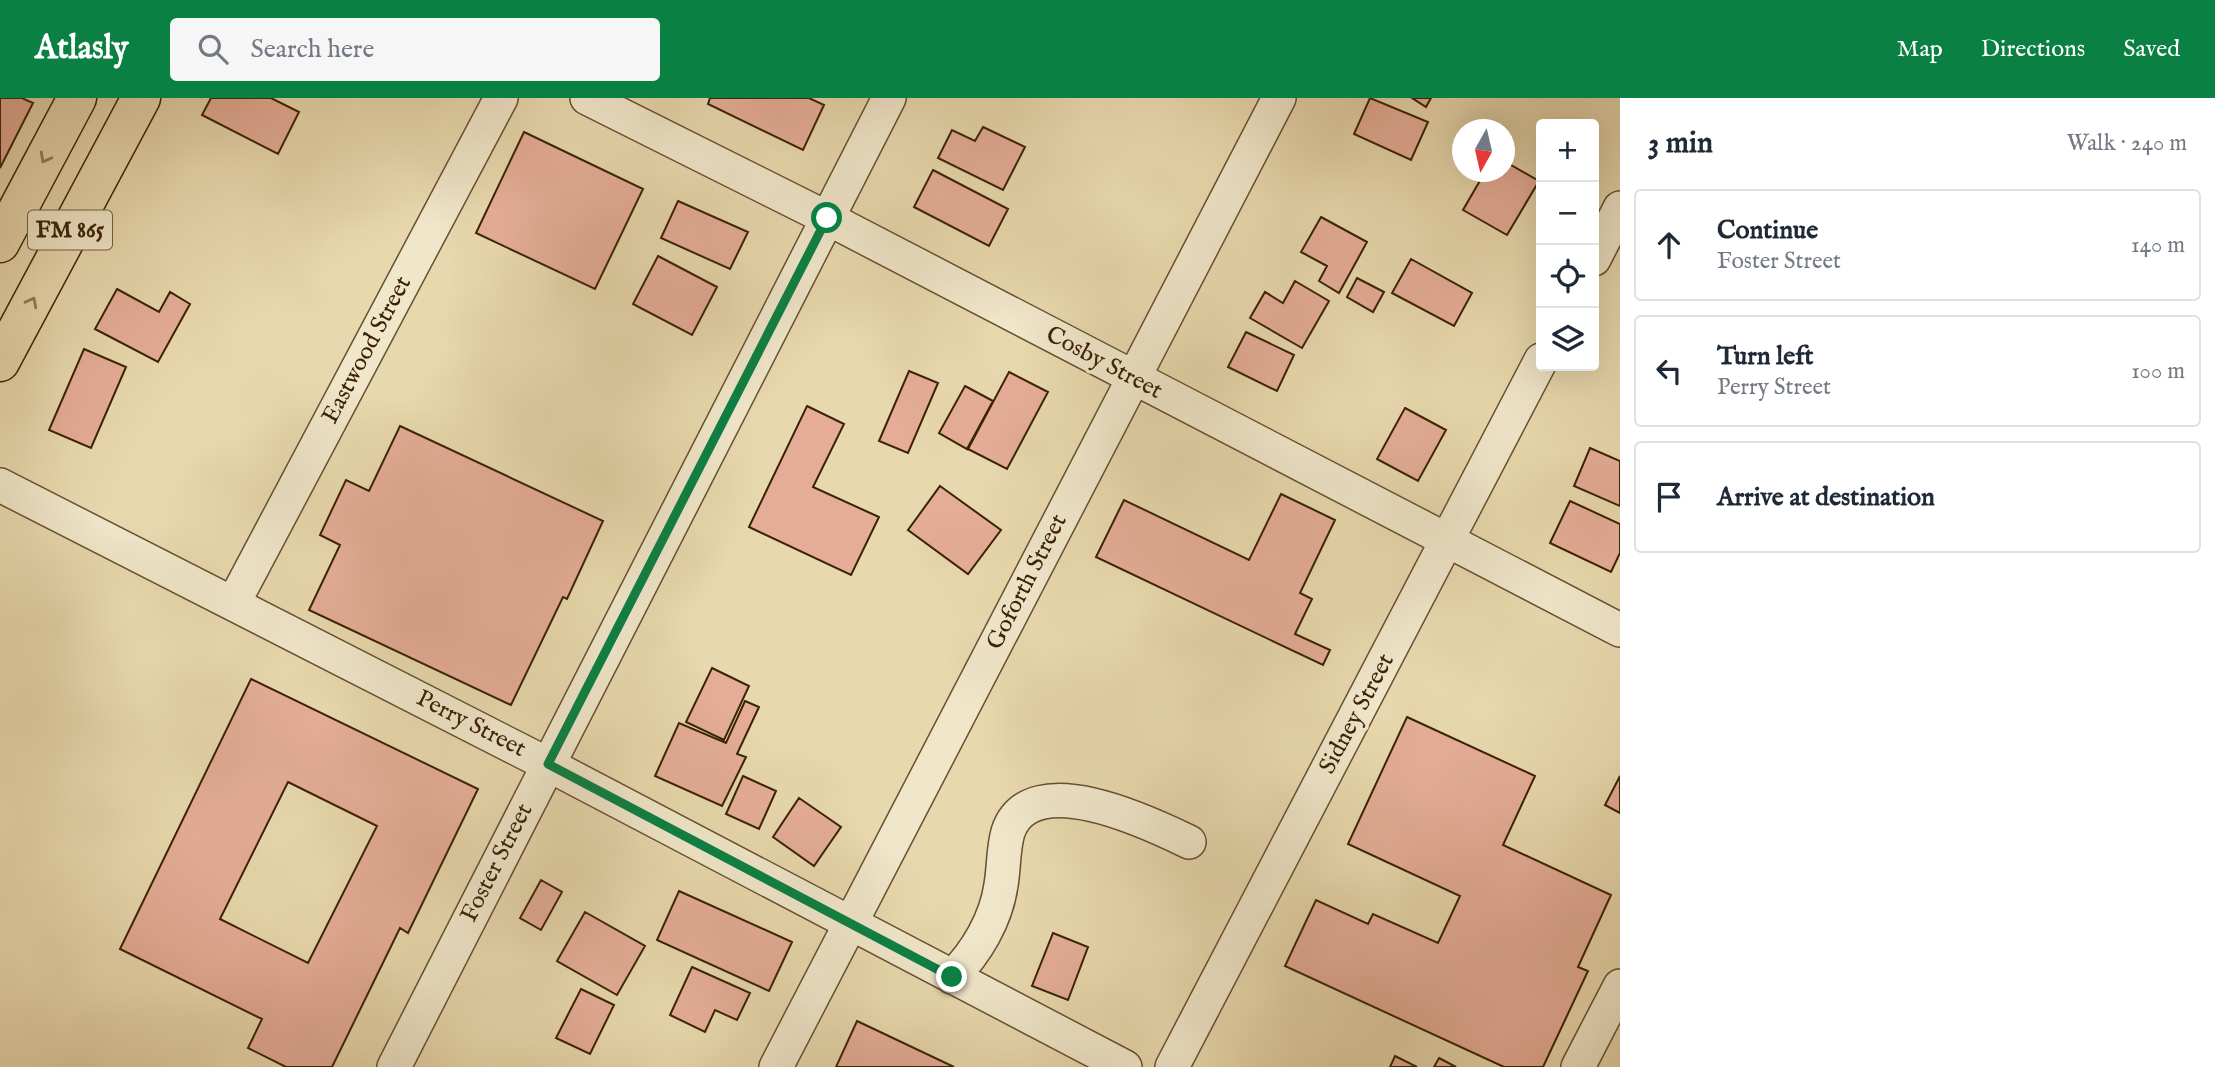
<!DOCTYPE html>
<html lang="en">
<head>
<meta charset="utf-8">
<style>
  :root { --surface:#fff; --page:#f6f6f7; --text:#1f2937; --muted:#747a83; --line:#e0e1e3; --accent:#0b8043 }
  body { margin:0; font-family:"IM FELL English",serif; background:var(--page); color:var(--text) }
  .controls { position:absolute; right:21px; top:21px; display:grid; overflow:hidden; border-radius:7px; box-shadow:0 7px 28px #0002 }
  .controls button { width:63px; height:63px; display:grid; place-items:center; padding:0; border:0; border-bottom:2px solid var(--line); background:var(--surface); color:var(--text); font:35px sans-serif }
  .compass { position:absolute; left:1452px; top:21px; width:63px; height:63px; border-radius:50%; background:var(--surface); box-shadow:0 7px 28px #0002; rotate:188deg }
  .stop { position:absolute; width:21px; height:21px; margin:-16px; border:5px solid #0b8043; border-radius:50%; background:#fff }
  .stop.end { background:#0b8043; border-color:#fff; box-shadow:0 2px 7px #0008 }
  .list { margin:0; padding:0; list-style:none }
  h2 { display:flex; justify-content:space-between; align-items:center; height:91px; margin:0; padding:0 28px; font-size:30px }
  h2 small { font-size:23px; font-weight:400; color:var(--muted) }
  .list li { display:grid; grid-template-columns:46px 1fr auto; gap:21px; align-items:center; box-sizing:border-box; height:112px; margin:0 14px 14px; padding:0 14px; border:2px solid var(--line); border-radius:7px }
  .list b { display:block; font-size:26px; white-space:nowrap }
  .list p { margin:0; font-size:23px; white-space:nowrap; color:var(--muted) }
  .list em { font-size:23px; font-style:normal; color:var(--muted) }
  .icon { flex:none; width:38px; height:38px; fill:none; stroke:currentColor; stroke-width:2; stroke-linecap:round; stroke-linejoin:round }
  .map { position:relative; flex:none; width:1620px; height:969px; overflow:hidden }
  header { display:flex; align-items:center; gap:42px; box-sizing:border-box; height:98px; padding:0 35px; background:var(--accent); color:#fff }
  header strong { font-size:33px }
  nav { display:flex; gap:38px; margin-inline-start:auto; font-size:24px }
  .search { width:490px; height:63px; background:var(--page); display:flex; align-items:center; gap:18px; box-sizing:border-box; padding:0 24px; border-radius:7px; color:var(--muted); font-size:26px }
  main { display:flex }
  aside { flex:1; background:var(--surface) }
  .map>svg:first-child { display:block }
  .building { fill:#e5ad97; stroke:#3a2206; stroke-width:2; fill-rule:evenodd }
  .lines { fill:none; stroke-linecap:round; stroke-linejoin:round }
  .minor-casing { stroke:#665030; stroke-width:36 }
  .major-casing { stroke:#3a2206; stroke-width:41 }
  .minor { stroke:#f0e6ca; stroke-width:33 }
  .major { stroke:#e8d8ad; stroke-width:38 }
  .oneway { stroke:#917d5a }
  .route { stroke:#0b8043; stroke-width:9 }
  .labels { text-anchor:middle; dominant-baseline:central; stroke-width:7; stroke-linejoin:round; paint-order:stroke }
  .shield { fill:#f0e6ca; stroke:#715d41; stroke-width:2 }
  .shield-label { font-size:23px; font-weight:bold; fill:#3a2206 }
  .street-label { font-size:24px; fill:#3a2206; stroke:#f0e6ca }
</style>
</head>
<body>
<header>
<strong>Atlasly</strong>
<div class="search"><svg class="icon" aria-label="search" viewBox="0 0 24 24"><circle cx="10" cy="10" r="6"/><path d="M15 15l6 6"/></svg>Search here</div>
<nav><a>Map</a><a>Directions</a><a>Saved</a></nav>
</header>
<main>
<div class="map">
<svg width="1620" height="969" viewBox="0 0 1620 969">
  <rect width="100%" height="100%" fill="#e8d8ad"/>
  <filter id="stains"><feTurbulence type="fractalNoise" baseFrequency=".00286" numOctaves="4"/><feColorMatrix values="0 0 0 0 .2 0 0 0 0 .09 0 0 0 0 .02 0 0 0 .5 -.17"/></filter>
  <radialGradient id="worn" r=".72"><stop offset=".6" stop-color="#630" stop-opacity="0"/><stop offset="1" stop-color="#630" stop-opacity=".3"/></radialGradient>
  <!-- building -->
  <path class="building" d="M0,0H22L33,5L0,70Z
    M211,0H271L299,14L278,56L202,17Z
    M710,0H809L824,7L803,52L708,6Z
    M1370,0L1428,24L1411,62L1354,36Z
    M1412,0H1431L1426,9Z
    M983,29L1025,49L1003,92L938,60L952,32L975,43Z
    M524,34L643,91L595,191L476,135Z
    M1504,63L1539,83L1507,137L1463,112L1485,74H1504Z
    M933,72L1008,111L989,148L914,109Z
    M678,103L748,134L730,171L661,140Z
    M1321,119L1367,144L1339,195L1319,183L1327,168L1301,154Z
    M658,158L717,189L692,237L633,206Z
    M1411,161L1472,195L1454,228L1392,195Z
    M1357,180L1384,194L1373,214L1347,199Z
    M1295,183L1329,203L1302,250L1250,220L1265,194L1283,205Z
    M117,191L159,214L170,194L190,206L158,264L95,231Z
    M1246,234L1294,257L1277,293L1228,269Z
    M84,251L126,269L91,350L49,332Z
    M909,273L938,285L908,355L879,343Z
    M1009,274L1048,294L1007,371L968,351Z
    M965,288L993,303L967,351L939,335Z
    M807,308L844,326L813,389L879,419L851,477L749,429Z
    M1405,310L1446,332L1418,383L1377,361Z
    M400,328L603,423L567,501L563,499L511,607L309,512L340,447L320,437L346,382L369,393Z
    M1590,350L1620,363V408L1574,388Z
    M940,388L1001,432L968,476L908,432Z
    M1281,396L1335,422L1300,495L1312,501L1295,536L1330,552L1323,567L1096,459L1124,402L1249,462Z
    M1570,403L1620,426V455L1611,474L1550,445Z
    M712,570L749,588L724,642L686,624Z
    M251,581L478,691L408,835L400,830L332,969H286L248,950L262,921L120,851ZM288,684L377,728L308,865L220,821Z
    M745,603L759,609L737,656L746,659L722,708L655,678L679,625L726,645Z
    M1407,619L1535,678L1503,747L1611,797L1578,869L1588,873L1543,969H1504L1285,868L1316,802L1368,826L1373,816L1438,845L1460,798L1348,746Z
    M743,678L776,693L759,731L726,716Z
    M1620,678V715L1605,707Z
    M799,700L841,729L814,768L773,739Z
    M541,782L562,794L541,832L520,820Z
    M679,793L792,844L769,893L657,842Z
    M585,814L645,848L617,897L557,863Z
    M1053,835L1088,849L1068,902L1032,888Z
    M692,869L750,895L737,922L715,912L705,934L670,917Z
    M581,891L614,907L590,956L556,940Z
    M857,923L954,969H836Z
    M1395,958L1417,969H1390Z
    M1439,960L1456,969H1434Z"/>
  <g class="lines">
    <!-- minor casing -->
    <g class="minor-casing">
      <path id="minor" d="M587,0L827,120L1620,532
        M1594,161L1620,110
        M0,387L547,666L1125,969
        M234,504L501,0
        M952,879C976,855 996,822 1001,787C1004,770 1003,751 1008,734C1030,667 1150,725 1189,744
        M394,969L889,0
        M776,969L1279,0
        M1172,969L1541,262
        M1578,969L1620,888"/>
    </g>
    <!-- major casing -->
    <g class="major-casing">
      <path id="major" d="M0,145L77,0
        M0,264L141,0"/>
    </g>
    <!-- minor -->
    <use href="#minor" class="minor"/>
    <!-- major -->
    <use href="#major" class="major"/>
  </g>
  <!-- one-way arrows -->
  <defs><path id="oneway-chevron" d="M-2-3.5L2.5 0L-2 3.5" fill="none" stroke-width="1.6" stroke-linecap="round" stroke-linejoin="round" transform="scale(1.75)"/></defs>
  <g class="oneway">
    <use href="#oneway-chevron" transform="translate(45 60) rotate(118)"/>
    <use href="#oneway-chevron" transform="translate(32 204) rotate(-62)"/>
  </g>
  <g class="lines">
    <!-- route -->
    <path class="route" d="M827,120L548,666L952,879"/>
  </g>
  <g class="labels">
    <!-- shield labels -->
    <rect class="shield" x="28" y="112.5" width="84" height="39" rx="5"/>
    <g class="shield-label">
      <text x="70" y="132">FM 865</text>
    </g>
    <!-- street labels -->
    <g class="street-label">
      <text transform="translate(367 252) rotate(-62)">Eastwood Street</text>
      <text transform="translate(1104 265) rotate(28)">Cosby Street</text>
      <text transform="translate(1027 484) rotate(-63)">Goforth Street</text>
      <text transform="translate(1357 616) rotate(-62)">Sidney Street</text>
      <text transform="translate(471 626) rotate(27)">Perry Street</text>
      <text transform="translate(497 765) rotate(-63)">Foster Street</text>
    </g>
  </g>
  <rect width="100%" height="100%" filter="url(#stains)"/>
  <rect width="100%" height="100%" fill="url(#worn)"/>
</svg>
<div class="controls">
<button>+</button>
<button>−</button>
<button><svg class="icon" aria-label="locate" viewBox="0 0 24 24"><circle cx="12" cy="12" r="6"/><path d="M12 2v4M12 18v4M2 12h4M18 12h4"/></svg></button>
<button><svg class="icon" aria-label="layers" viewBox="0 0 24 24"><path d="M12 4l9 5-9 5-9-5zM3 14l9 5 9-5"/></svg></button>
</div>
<svg class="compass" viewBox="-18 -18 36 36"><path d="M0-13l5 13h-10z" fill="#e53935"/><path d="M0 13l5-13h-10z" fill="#747a83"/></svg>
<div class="stop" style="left:827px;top:120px"></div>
<div class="stop end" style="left:952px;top:879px"></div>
</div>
<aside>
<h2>3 min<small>Walk · 240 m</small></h2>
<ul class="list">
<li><svg class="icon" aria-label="ahead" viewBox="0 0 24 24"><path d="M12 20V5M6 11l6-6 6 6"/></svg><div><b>Continue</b><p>Foster Street</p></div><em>140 m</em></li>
<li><svg class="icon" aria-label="left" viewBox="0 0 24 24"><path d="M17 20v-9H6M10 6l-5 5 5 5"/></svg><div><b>Turn left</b><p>Perry Street</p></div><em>100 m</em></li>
<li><svg class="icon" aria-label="arrive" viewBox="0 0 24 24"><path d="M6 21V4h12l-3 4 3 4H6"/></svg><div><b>Arrive at destination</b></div></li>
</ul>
</aside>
</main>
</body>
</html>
